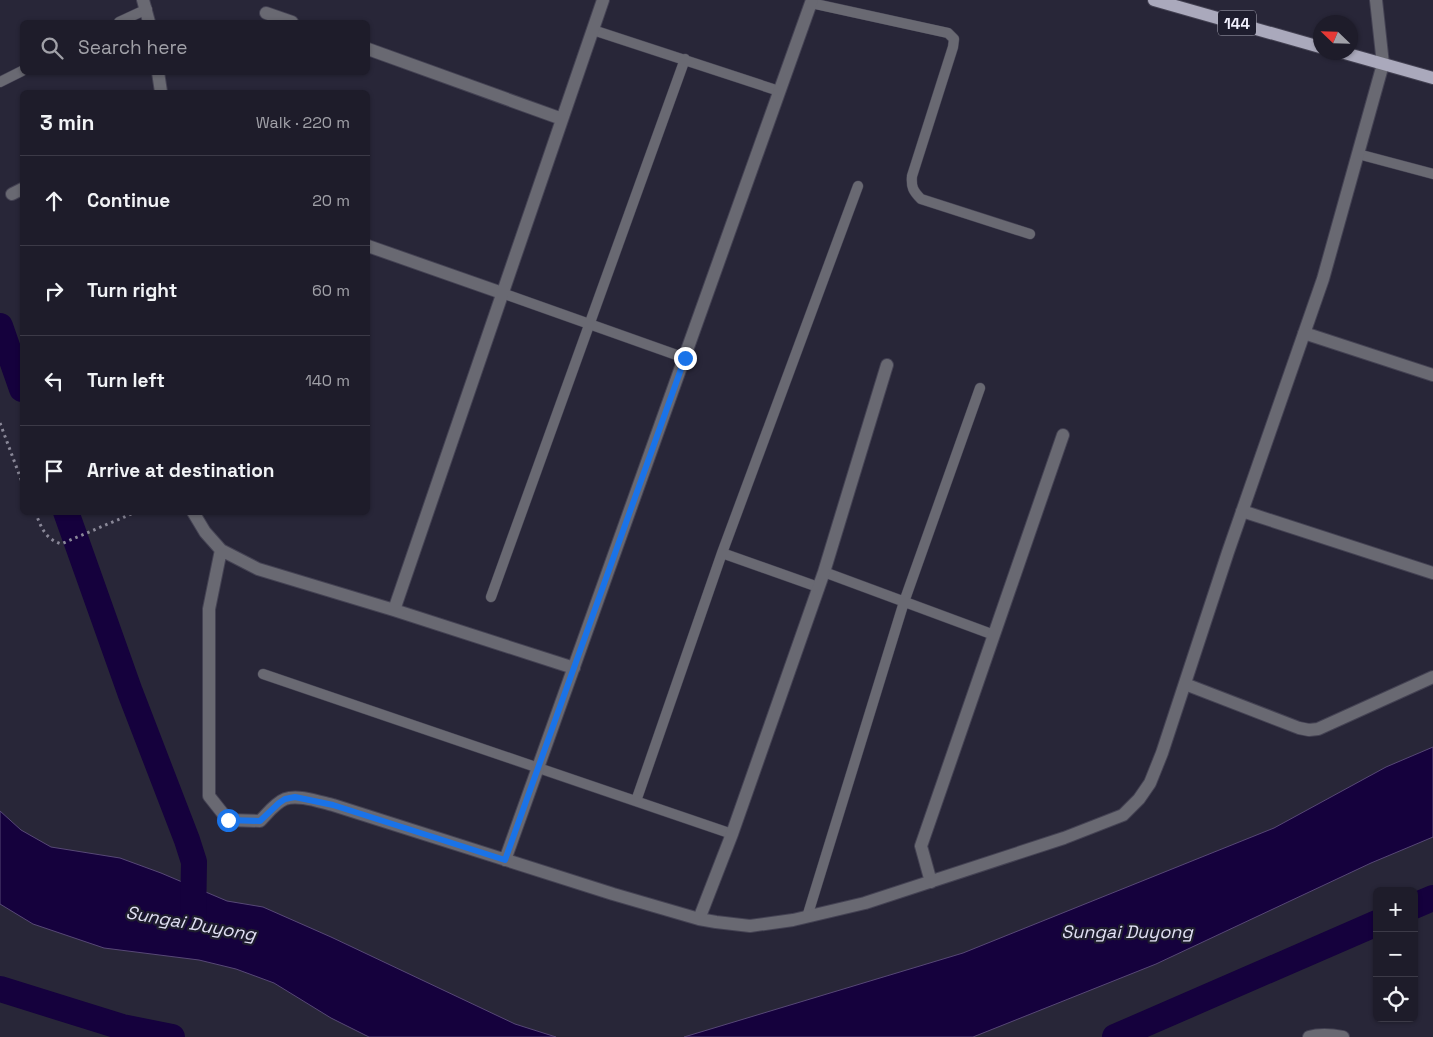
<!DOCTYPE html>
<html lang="en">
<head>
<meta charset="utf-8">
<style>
  :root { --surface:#1e1c2a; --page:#262532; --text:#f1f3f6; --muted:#a1a1a8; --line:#3c3a47 }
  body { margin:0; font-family:"Space Grotesk",sans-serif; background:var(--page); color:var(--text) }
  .controls { position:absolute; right:15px; bottom:15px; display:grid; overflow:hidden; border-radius:8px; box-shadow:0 1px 4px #0004 }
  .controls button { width:45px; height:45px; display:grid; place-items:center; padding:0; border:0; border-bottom:1px solid var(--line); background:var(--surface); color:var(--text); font:25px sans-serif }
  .compass { position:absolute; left:1313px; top:15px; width:45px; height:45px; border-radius:50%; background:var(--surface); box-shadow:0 1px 4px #0004; rotate:293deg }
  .stop { position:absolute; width:15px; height:15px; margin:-11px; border:4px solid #1a73e8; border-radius:50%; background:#fff }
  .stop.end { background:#1a73e8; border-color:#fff; box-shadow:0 1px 5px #0008 }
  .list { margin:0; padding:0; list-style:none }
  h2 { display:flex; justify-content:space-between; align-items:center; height:65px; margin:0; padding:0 20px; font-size:21px }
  h2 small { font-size:16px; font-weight:400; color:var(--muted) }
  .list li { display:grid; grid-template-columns:32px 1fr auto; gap:15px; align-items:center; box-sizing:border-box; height:90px; padding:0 20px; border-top:1px solid var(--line) }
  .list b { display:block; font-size:19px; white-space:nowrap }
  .list em { font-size:16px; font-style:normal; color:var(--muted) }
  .icon { flex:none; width:28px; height:28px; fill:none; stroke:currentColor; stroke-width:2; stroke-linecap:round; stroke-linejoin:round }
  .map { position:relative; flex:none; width:1433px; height:1037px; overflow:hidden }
  .search { position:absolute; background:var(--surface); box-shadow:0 1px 4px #0004; left:20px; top:20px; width:350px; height:55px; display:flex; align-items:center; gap:12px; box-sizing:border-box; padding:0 18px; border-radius:8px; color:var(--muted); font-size:19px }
  .panel { position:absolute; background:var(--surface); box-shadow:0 1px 4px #0004; left:20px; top:90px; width:350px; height:425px; border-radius:8px }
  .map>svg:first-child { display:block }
  .water { fill:#15013d; stroke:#574876 }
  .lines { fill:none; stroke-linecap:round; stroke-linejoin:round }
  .canal { stroke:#15013d; stroke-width:26 }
  .service-casing { stroke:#444253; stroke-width:11 }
  .minor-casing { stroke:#444253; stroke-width:14 }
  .primary-casing { stroke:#444253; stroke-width:14 }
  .path { stroke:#8a8898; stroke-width:3; stroke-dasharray:2.5 4; stroke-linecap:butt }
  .service { stroke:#696972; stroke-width:10 }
  .minor { stroke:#696972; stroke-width:12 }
  .primary { stroke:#aaa9bc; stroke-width:12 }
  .route { stroke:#1a73e8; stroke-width:6 }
  .labels { text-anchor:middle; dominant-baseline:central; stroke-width:4.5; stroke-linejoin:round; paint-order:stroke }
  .shield { fill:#1e1d2e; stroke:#b1b0be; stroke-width:1 }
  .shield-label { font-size:15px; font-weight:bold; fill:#f0effc }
  .water-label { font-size:18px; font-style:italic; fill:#e1e0f4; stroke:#1e1d2e }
</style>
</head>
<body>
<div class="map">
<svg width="1433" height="1037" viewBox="0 0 1433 1037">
  <rect width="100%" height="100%" fill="#282638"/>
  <!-- water -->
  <path class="water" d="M1433,747V837L1371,863L1156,964L973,1037H684L963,953L1274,828L1386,767Z
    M0,811L21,830L51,847L120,858L161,873L227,901L263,907L331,937L515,1024L556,1037H369L331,1018L274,983L236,969L199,960L104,948L33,924L0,904Z"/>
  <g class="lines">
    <!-- canal -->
    <path class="canal" d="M0,326L22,389
      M66,512L130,692L187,840L194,862L193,922
      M1414,906L1433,898
      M0,989L122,1027L172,1037
      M1115,1037L1377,923"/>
    <!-- service casing -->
    <g class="service-casing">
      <path id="service" d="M811,3L948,33L954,39L953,47L912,176C911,187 913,191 921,199L1030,234
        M119,22L147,9
        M593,30L779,91
        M0,82L22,71
        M1358,154L1433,174
        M502,293L685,358
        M722,553L818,587
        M824,572L994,635
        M491,597L685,59
        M263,674L732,834
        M636,801L722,553L858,186
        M807,917L904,602L980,388"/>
    </g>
    <!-- minor casing -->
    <g class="minor-casing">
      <path id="minor" d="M143,0L149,22
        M266,13L292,22
        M368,49L562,119
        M158,72L161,92
        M12,194L22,189
        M368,246L502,293
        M1304,333L1433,375
        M1242,511L1433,573
        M193,512L205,532L221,550L258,569L394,610L574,668
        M221,550L209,609V796L228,820L260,821C267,814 275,803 285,799C298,794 320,802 333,805L613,894L699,919L716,922L750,926L793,920L865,903L1064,838L1123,815L1139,799L1150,783L1162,753L1228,552L1323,279L1383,64L1376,0
        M394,610L603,0
        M1185,684L1299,728L1309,730L1318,729L1433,677
        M505,860L812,0
        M931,882L921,846L1063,435
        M699,919L732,834L824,572L887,365
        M1309,1037C1319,1034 1333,1035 1343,1037"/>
    </g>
    <!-- primary casing -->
    <g class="primary-casing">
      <path id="primary" d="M1154,0L1320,47
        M1341,52L1433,78"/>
    </g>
    <!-- path -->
    <path class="path" d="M0,423L22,482
      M35,512C42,528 44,538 61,544L136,512"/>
    <!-- service -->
    <use href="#service" class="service"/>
    <!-- minor -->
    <use href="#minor" class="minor"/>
    <!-- primary -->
    <use href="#primary" class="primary"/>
  </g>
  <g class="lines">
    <!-- route -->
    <path class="route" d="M228,820L260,821L279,803L285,799L295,797L333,805L505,860L685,358"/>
  </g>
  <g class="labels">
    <!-- shield labels -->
    <rect class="shield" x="1218" y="10.5" width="38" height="25" rx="4"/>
    <g class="shield-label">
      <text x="1237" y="23">144</text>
    </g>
    <!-- water labels -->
    <g class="water-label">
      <text transform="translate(191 923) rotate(10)">Sungai Duyong</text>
      <text x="1127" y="931">Sungai Duyong</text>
    </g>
  </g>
</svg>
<div class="controls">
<button>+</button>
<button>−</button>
<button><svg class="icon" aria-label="locate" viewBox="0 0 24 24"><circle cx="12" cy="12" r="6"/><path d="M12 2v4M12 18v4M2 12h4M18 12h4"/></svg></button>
</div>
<svg class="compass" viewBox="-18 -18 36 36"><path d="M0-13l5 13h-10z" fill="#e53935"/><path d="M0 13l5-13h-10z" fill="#a1a1a8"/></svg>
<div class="stop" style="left:228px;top:820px"></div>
<div class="stop end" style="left:685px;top:358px"></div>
<div class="search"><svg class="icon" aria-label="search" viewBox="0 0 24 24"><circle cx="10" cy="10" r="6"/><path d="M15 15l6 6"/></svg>Search here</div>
<section class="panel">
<h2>3 min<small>Walk · 220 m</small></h2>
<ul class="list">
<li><svg class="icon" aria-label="ahead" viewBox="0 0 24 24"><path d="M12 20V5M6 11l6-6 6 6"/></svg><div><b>Continue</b></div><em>20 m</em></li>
<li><svg class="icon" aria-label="right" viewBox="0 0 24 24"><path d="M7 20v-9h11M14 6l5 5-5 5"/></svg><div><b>Turn right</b></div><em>60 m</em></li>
<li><svg class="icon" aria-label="left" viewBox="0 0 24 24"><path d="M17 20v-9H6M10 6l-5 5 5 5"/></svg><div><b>Turn left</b></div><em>140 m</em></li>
<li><svg class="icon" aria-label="arrive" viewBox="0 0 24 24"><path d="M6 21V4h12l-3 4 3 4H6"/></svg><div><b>Arrive at destination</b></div></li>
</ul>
</section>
</div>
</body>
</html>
